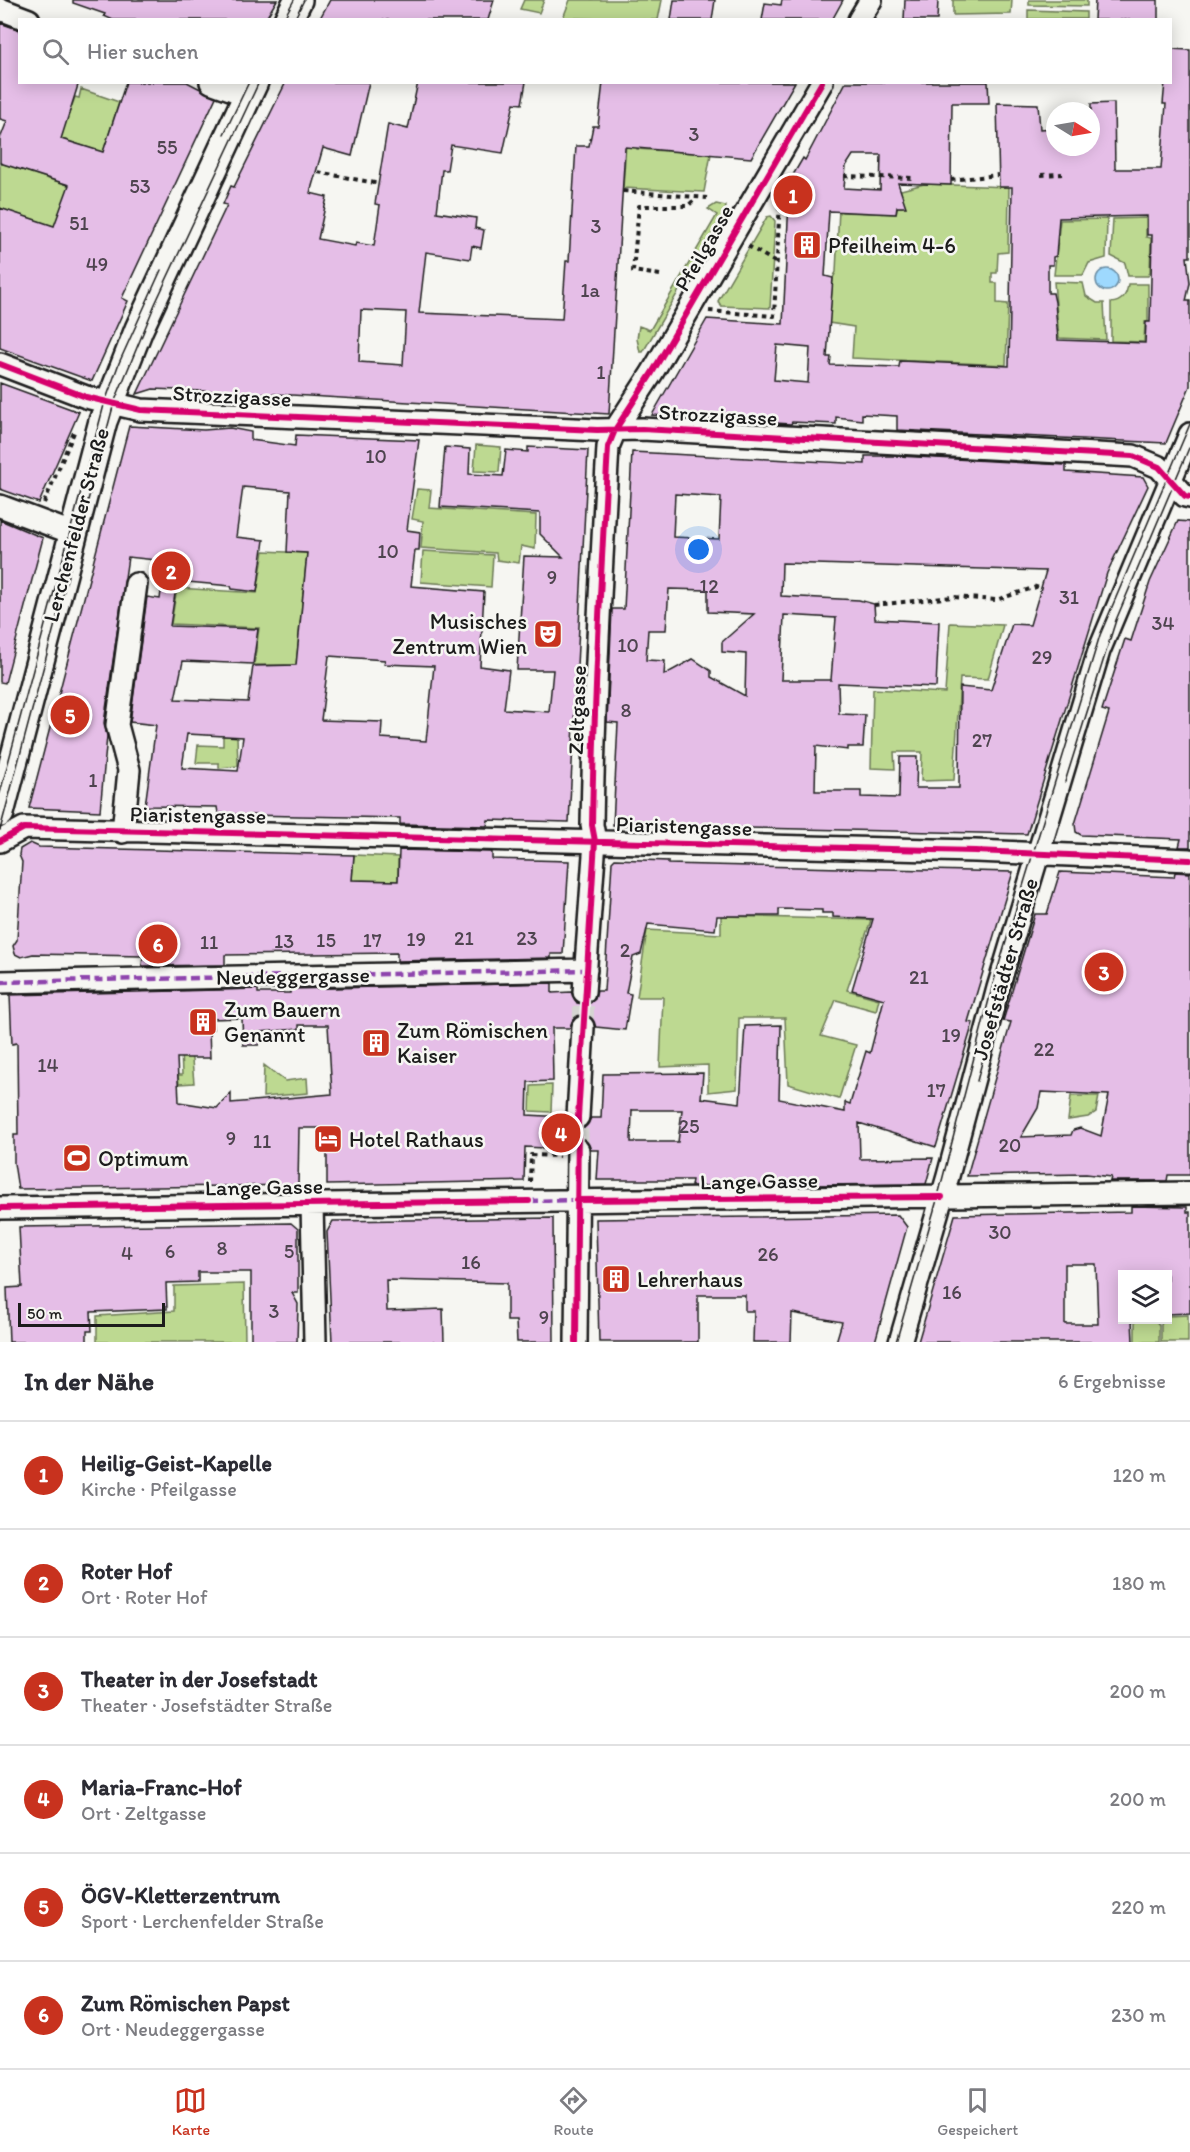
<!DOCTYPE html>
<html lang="de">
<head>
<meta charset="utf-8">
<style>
  :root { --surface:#fff; --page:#f7f7f7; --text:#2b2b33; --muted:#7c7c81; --line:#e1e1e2; --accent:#c8321e }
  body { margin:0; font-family:Itim,sans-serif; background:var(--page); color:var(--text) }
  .controls { position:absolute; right:18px; bottom:18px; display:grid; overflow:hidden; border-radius:0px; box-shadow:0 3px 15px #0003 }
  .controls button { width:54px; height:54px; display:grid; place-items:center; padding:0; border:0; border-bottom:2px solid var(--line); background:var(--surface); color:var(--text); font:30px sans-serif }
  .compass { position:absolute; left:1046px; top:102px; width:54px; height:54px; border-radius:50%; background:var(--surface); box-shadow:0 3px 15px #0003; rotate:101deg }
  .scale { position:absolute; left:18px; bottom:15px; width:147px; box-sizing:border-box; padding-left:6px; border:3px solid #1c1c1c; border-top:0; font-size:16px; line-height:21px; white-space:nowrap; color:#1c1c1c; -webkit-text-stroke:4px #f6f6f2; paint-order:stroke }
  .you { position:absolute; left:699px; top:550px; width:21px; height:21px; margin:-15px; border:4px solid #fff; border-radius:50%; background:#1a73e8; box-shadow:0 0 0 9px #1a73e833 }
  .badge { display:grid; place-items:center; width:39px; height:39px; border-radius:50%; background:var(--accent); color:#fff; font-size:20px; font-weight:700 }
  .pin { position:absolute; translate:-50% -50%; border:3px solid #fff; box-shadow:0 2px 6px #0006 }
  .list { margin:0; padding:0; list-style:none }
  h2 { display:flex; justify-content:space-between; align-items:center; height:78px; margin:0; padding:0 24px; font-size:26px }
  h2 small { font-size:20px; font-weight:400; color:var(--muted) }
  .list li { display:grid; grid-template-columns:39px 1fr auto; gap:18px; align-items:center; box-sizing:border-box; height:108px; padding:0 24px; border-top:2px solid var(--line) }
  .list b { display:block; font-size:22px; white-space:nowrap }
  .list p { margin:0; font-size:20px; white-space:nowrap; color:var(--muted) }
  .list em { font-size:20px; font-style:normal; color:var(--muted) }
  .icon { flex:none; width:33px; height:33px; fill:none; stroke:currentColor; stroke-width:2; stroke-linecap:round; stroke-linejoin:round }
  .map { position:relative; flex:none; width:1190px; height:1342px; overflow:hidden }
  .search { position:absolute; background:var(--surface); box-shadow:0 3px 15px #0003; left:18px; right:18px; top:18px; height:66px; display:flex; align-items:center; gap:15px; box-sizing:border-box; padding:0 21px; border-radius:0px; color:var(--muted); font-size:22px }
  .sheet { height:726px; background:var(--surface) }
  nav { display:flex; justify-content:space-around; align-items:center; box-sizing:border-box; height:84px; border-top:2px solid var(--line); background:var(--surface); font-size:16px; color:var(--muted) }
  nav a { display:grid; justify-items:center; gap:3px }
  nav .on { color:var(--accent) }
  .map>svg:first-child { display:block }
  .green { fill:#bdd991; stroke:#6c7a56; stroke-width:1.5 }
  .water { fill:#9ed9fe; stroke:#6a8da4; stroke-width:1.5 }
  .building { fill:#e5bee7; stroke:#1c1c1c; stroke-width:1.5; fill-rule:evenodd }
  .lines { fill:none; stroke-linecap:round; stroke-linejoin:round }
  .minor-tunnel { stroke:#d5d5d2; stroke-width:21; stroke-dasharray:21 10; stroke-linecap:butt }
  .minor-casing { stroke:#1c1c1c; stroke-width:26 }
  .major-casing { stroke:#1c1c1c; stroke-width:32 }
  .path { stroke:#1c1c1c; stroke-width:4; stroke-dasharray:4.5 4.5; stroke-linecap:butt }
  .minor { stroke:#f6f6f2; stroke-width:21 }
  .major { stroke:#f6f6f2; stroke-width:27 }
  .tram { stroke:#1c1c1c; stroke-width:1.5 }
  .quiet { stroke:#8e44ad; stroke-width:4.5; stroke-dasharray:9 4.5; stroke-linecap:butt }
  .cycleway-casing { stroke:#f6f6f2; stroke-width:10 }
  .cycleway { stroke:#d6006c; stroke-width:6 }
  .labels { text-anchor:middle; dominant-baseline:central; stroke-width:5; stroke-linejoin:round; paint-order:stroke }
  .number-label { font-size:20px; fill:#4e444f }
  .poi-label { font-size:22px; fill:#1c1c1c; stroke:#f6f6f2; text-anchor:start }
  .street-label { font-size:22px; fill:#1c1c1c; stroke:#f6f6f2 }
</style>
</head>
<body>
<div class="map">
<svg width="1190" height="1342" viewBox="0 0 1190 1342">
  <rect width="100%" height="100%" fill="#f6f6f2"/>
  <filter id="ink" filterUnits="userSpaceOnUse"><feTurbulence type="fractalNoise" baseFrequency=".0167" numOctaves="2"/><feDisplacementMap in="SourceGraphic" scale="12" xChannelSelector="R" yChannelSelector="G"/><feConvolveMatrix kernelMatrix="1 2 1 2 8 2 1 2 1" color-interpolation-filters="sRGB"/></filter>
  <g filter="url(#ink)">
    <!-- green -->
    <path class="green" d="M524,0H544L539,13L520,9Z
      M570,0H662L658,20L563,18Z
      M953,0H1012L1011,14L953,15Z
      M1029,0H1087V6L1029,5Z
      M1028,10L1086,12V19H1028Z
      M81,89L119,102L103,153L60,138L54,108L69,114L75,97L79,98Z
      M626,143L637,144V149L711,154L704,192L623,188Z
      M0,163L71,186L55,227L0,208Z
      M924,184L1009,187L1008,252L998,253L997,273H992V283H997V303L1008,304L1006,365L852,358L854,327L829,323L833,278L836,272L839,209L842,212L896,214L897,207H902L897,191Z
      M716,204L726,206L725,212L643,352H640L637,339L639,326L650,330L717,215L708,209Z
      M771,216L775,221L770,308L721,306L718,301L767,217Z
      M1146,218V237L1151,238L1150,272L1148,276H1128L1125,263L1111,256L1113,219Z
      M1107,219L1106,258L1089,263L1083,275H1054L1060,220Z
      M1054,282L1083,283L1086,296L1097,303H1104L1106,340L1059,338Z
      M1128,284H1148V322H1145L1144,342L1111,341V303C1122,302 1127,295 1128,284Z
      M476,445L501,447L499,472L474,471Z
      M417,489L431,490L429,508L536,515L535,549L521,546L519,563L497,560L496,553L421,548L423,521L412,519Z
      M264,551L307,553L296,665H254L259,628L171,624L177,588L257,593Z
      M423,551L493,555L491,587L421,582Z
      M950,623L1003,625L988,679L960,678L954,780L921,781L922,752H894L895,769L871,768L873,689L945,693Z
      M223,736H237L238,766L219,768V763H196L198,745L223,746Z
      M354,855L398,857V881L352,880Z
      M721,916L871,920L847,990L879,999L876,1011L836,1000L821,1036L856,1045L839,1099L788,1084L785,1018H739L737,1089L708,1092V1065L660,1067L663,997H637L647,930L721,934Z
      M181,1049H191L194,1083L179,1084L178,1075H182Z
      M264,1065L285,1081L307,1078L308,1093L263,1097Z
      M552,1085L551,1112L530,1111L531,1086Z
      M1071,1096H1099L1096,1112L1088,1117L1068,1120Z
      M244,1284L245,1342H97V1316L174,1311V1286Z
      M1188,1315V1342H1161V1325L1163,1320H1168V1316Z
      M1135,1320H1155L1159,1325V1342H1135Z"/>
    <!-- water -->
    <path class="water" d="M1096 280a11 11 0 1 1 22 0a11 11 0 1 1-22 0Z"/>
    <!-- building -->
    <path class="building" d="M73,0H277L265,20H113L104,16L105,14L73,3Z
      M330,0H494L488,20H319Z
      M674,0H715L712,20H671Z
      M782,0H843L832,20H762L765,3L781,5Z
      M905,0H938L937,20H904Z
      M1095,0H1158V20H1094Z
      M0,23L20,30V82H79L61,139L103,152L126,82H187L216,97L122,298L128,301L92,381L0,348V208L54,226L69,185L0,163V139L7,121L0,119Z
      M1170,49L1190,50V257H1187L1190,283L1186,301H1190V386L1166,443L897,430V416L862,414V420L836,417V424L792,422L791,424L652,415L707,319L783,324L790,180L803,158L805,160L846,82H988L989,103H952L951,185L898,183L906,207H897L896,214L829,211L825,276L833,278L827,357H831L830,365L899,367L900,361L1009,366L1012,187H999L997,103L1038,104L1040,129L1055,128V147H1091V104L1114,103L1115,169H1161L1166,104H1163L1165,82H1170ZM853,155H881L880,190L844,188L846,166ZM1147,216V235H1152L1150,322H1146L1145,343L1058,340L1055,302L1053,293H1048V265H1053V257L1056,256L1059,218ZM777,345L810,348L808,383L774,380Z
      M286,82H369L352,156L323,148L310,193L327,197L318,239L355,246L356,243L374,246L380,205L375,204L388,124L408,129L418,82H526L522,104L514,103L503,153L451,145L447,170H442L437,212L476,218L475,228L484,230L481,248L472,246L470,259L426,252L419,313L562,319L566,261H569L576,146H589L593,126H598L603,82H795L751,158L625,147L609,414L275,394L153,389L137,394L227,205L223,204L231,186L234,187ZM361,310L406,312L403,365L359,362Z
      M0,383L79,412L39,503L0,489Z
      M129,426L204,430L230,428L251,432V440L295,446L296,435L419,440L407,530L420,532L419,550H415L411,586L484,592L480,666L509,670L504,709L549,712L553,670H517L524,556L563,557L540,534V513L440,507L445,447L470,449L469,474L503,476L506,450L528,452V447L588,450L569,822L488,820L487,826L400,824V818L244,815L218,813L217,807L145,806L156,725L130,722L147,597L160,599L165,561L128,557L104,723L107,736L100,811L29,808ZM243,487L290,491L287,552L307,553L296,665L253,666L248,702L175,699L183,661L253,664L258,629L170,626L177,581L231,586L232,589L257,592L264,540L236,537ZM329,656L385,660L384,664L434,666L426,741L381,738L382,722L321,720ZM187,734L243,737L238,771L182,768Z
      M632,452L865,464V456H898L1066,465V472L1143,477L1148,486L1107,573L1027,834L613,825L618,723L607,722L612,609H624ZM675,494L721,497L719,539L673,537ZM782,563L1046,571L1030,625L1012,624L991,690L960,687L959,788H916L917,757H900L899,798L861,797V791H815L816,746L848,750V747H863L865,715L839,714L838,683L936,687L939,622L875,619L874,604L859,600L781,596ZM669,589L708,590V612L754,614L722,642V652L746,654L745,696L711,677V671L693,659L664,675L665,661L646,660L648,630H666ZM784,615L836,618L831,680H781Z
      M0,520L43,538L5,683L0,682Z
      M1178,521L1190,522V847H1179L1181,839L1081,835L1076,832L1075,824L1109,712L1102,710L1125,639L1131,641L1150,582Z
      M30,843L39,847L354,855L352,880L398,881L399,850L492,852V859L569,861L563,954H551V958L397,961V953L225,955V965L142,966L143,956L33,954L21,957L15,954L13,946L17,940L22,862L19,855L20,849Z
      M615,859L668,861V864L1013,872L968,1022L973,1023L936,1147L859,1123L860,1159L933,1158L926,1184L691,1186L692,1180H597L599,1150H591L585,1139L578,1137L571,1139L565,1149L525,1147L524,1181L327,1185V1128H299L298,1185L18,1189L14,1163V1135H18L17,1043L12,1044L10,995L258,989V993H290V989L552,983V993L571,992L577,1003L589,1004L595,999L597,991H604L612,862ZM779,909L822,910V913H833V917L873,919L852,990L884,999L870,1053L866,1051L850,1104L845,1102V1112L779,1099L781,1025L745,1026L740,1103L701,1098L703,1073L603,1074L601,1118H591L584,1128H572L565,1117L527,1115L528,1082L553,1081L552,1028H570L573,1020L583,1014L590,1017L596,1027L625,1030L631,994L626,993L633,957L641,954L648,924L715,930L717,916H779ZM242,1018L243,1045H259V1032L299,1029V1025H328L332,1094L231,1103V1093L217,1108L179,1102L177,1058H210L209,1029H213L212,1019ZM632,1110H682L678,1142H631Z
      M1060,872L1174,877L1175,872L1190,873V1175H1168L1167,1181H1110L1111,1177L1086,1174L967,1176L1011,1022L1003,1021L1035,914H1047ZM1041,1092L1109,1095L1101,1136L1080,1128L1073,1130L1071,1135L1021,1137L1038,1108Z
      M1131,1206L1187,1207V1212H1190V1313L1167,1314V1275H1122V1320H1132L1133,1342H918L955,1215L1131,1212ZM1065,1264H1096L1098,1324H1065Z
      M898,1215L907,1227L875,1342H836L842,1322L792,1313L791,1342H753L754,1311H745V1295H698V1342H599L596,1219Z
      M553,1218L554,1342H517L516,1321H507V1283L386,1280L387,1311L443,1309L444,1342H332L327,1232L333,1221Z
      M291,1223L298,1229V1293H292L298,1304L297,1342H251V1272H198V1282L166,1283L167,1309L91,1312L92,1331H87V1342H9L7,1288L22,1287L19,1227Z"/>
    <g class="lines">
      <!-- minor-tunnel -->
      <path class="minor-tunnel" d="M583,1027L584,992
        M578,1150V1117"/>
      <!-- minor casing -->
      <g class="minor-casing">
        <path id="minor" d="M0,9L29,20
          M859,20L871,0
          M211,82L247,95
          M0,364L86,397L141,410L597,430L642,429L1133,456L1159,467L1185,496L1190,497
          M0,506L72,533
          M123,832L129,770L117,725L136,584
          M0,841L24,828L975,851L1190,860
          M0,982L586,970
          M584,992L595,841L592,825C594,699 601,573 608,447L615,430L652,373L822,82
          M578,1117L583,1027
          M312,1204L315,1342
          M0,1208L1190,1193
          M576,1342L578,1150
          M900,1342L948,1176L998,988L1099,651L1190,434"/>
      </g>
      <!-- major casing -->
      <g class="major-casing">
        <path id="major" d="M288,20L298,0
          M0,813L103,421L139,329L254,82"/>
      </g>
      <!-- path -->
      <path class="path" d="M318,172L380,184
        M1041,175L1062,174
        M844,176L912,178
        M951,180L998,175
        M623,191L707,198
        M748,246L777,263
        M660,275L633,271L639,206H688L697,197
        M709,311L774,316L780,200L775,199
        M44,503L75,430
        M874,605L953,597L996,600L1036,587L1038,581
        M530,1182L531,1155L559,1156"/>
      <!-- minor -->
      <use href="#minor" class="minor"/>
      <!-- major -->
      <use href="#major" class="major"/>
      <!-- tram -->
      <path class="tram" d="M283,20L294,0
        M294,20L304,0
        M224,134L249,82
        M1065,782L1116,620L1189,448
        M0,793L104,405L119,363L161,270
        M0,830L114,403L155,304L259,82
        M977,1081L997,1006
        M896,1342L937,1200L993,984L1100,635L1190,424"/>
      <!-- quiet -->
      <path class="quiet" d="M0,982L586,970
        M529,1201L579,1200"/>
      <!-- cycleway casing -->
      <g class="cycleway-casing">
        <path id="cycleway" d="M0,364L86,397L141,410L597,430L642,429L1133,456L1159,467L1185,496L1190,497
          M0,841L24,828L975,851L1190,860
          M576,1200L942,1197
          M0,1208L529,1201
          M576,1342L578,1117L595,841L592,825C594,699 601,573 608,447L615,430L652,373L822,82"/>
      </g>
      <!-- cycleway -->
      <use href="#cycleway" class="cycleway"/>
    </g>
  </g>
  <!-- icons -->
  <defs>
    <g id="building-square" transform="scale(1.5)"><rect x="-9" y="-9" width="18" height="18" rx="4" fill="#c8321e" stroke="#f6f6f2"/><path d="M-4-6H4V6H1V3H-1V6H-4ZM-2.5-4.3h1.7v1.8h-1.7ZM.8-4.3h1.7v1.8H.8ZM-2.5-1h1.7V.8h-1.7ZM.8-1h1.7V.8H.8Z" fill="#fff"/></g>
    <g id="theatre-square" transform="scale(1.5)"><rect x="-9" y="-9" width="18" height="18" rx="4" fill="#c8321e" stroke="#f6f6f2"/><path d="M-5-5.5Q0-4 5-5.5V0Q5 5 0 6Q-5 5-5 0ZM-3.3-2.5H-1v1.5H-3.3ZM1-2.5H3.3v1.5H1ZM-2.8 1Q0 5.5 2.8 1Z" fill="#fff"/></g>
    <g id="hotel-square" transform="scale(1.5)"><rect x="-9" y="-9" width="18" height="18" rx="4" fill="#c8321e" stroke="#f6f6f2"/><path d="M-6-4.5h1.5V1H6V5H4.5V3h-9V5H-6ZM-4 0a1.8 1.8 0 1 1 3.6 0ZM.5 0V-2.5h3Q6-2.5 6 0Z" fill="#fff"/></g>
    <g id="stadium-square" transform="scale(1.5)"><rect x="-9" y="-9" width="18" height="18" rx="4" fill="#c8321e" stroke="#f6f6f2"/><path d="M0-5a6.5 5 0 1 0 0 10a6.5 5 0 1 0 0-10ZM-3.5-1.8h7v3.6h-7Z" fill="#fff"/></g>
  </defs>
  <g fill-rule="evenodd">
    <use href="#building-square" x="807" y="245"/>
    <use href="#theatre-square" x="548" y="634"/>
    <use href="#building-square" x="203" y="1022"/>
    <use href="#building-square" x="376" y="1043"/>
    <use href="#hotel-square" x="328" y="1139"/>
    <use href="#stadium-square" x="77" y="1158"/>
    <use href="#building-square" x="616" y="1279"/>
  </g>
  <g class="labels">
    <!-- number labels -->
    <g class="number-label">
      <text x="694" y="134">3</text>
      <text x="167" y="147">55</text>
      <text x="140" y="186">53</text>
      <text x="79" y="223">51</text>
      <text x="596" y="226">3</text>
      <text x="97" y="264">49</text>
      <text x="590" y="290">1a</text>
      <text x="601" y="372">1</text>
      <text x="376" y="456">10</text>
      <text x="388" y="551">10</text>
      <text x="552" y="577">9</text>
      <text x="709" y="586">12</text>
      <text x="1069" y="597">31</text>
      <text x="1163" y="623">34</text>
      <text x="628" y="645">10</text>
      <text x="1042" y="657">29</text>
      <text x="626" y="710">8</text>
      <text x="982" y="740">27</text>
      <text x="93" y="780">1</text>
      <text x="464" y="938">21</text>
      <text x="527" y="938">23</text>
      <text x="416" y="939">19</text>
      <text x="326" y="940">15</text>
      <text x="372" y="940">17</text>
      <text x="284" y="941">13</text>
      <text x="209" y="942">11</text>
      <text x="625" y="950">2</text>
      <text x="919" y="977">21</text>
      <text x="951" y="1035">19</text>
      <text x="1044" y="1049">22</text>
      <text x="48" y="1065">14</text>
      <text x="936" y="1090">17</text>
      <text x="689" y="1126">25</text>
      <text x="231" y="1138">9</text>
      <text x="262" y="1141">11</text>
      <text x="1010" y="1145">20</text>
      <text x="1000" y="1232">30</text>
      <text x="222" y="1248">8</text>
      <text x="170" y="1251">6</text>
      <text x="289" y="1251">5</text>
      <text x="127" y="1253">4</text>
      <text x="768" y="1254">26</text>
      <text x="471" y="1262">16</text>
      <text x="952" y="1292">16</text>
      <text x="274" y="1311">3</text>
      <text x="544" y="1317">9</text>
    </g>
    <!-- poi labels -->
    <g class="poi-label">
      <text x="828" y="245">Pfeilheim 4-6</text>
      <text x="527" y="621" text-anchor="end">Musisches<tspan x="527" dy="25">Zentrum Wien</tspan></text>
      <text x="224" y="1009">Zum Bauern<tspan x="224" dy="25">Genannt</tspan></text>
      <text x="397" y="1030">Zum Römischen<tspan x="397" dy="25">Kaiser</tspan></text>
      <text x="349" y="1139">Hotel Rathaus</text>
      <text x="98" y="1158">Optimum</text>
      <text x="637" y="1279">Lehrerhaus</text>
    </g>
    <!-- street labels -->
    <g class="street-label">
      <text transform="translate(704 248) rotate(-60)">Pfeilgasse</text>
      <text transform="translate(232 396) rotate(3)">Strozzigasse</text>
      <text transform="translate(718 415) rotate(3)">Strozzigasse</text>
      <text transform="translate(76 525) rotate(-75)">Lerchenfelder Straße</text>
      <text transform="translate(577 710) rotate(-88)">Zeltgasse</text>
      <text transform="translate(198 815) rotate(1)">Piaristengasse</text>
      <text transform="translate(684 826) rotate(2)">Piaristengasse</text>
      <text transform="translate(1005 969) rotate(-74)">Josefstädter Straße</text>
      <text transform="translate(293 976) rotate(-1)">Neudeggergasse</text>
      <text transform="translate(759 1181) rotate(-1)">Lange Gasse</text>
      <text transform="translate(264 1187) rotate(-1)">Lange Gasse</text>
    </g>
  </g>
</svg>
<div class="controls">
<button><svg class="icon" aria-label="layers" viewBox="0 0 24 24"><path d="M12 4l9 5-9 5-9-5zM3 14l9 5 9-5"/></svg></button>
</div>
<svg class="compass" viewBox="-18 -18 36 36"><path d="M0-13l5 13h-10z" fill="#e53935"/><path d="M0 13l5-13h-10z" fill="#7c7c81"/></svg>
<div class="scale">50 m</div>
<div class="you"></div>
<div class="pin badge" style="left:793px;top:195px">1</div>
<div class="pin badge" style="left:171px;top:571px">2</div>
<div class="pin badge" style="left:1104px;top:972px">3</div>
<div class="pin badge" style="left:561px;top:1133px">4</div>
<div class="pin badge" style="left:70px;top:715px">5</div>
<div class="pin badge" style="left:158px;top:944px">6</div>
<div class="search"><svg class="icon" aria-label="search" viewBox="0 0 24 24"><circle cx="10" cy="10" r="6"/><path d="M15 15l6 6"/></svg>Hier suchen</div>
</div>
<section class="sheet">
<h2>In der Nähe<small>6 Ergebnisse</small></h2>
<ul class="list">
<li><span class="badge">1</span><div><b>Heilig-Geist-Kapelle</b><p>Kirche · Pfeilgasse</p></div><em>120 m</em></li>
<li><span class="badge">2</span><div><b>Roter Hof</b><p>Ort · Roter Hof</p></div><em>180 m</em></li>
<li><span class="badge">3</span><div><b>Theater in der Josefstadt</b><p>Theater · Josefstädter Straße</p></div><em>200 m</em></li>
<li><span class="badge">4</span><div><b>Maria-Franc-Hof</b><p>Ort · Zeltgasse</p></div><em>200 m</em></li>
<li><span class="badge">5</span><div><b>ÖGV-Kletterzentrum</b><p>Sport · Lerchenfelder Straße</p></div><em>220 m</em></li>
<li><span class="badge">6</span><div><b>Zum Römischen Papst</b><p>Ort · Neudeggergasse</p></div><em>230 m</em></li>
</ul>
</section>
<nav>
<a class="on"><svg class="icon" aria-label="map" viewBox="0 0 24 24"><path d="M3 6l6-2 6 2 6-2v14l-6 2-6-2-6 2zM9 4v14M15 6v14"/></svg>Karte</a>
<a><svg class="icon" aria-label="directions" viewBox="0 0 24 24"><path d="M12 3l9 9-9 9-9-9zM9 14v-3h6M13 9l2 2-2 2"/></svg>Route</a>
<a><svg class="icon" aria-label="saved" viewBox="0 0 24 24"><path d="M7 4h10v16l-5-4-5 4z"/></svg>Gespeichert</a>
</nav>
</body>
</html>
